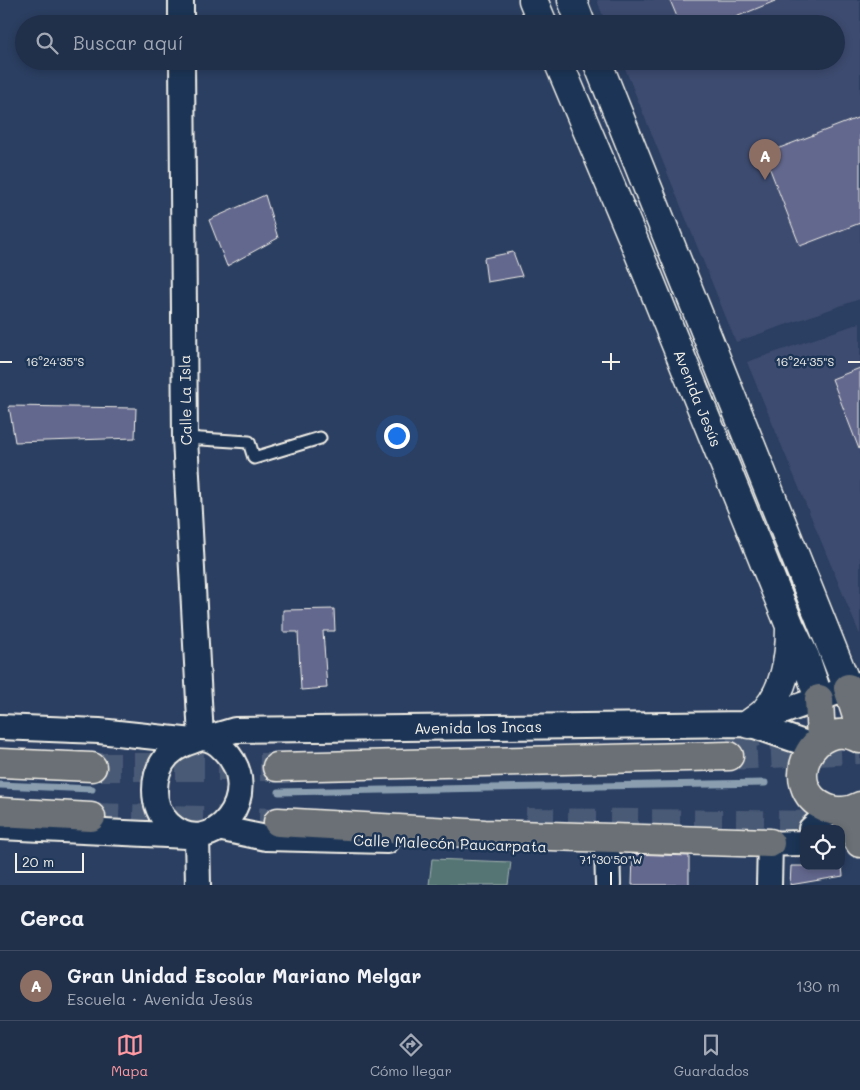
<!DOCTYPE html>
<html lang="es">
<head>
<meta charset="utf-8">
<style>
  :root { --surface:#202f4a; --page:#283751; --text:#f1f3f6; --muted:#a2a9b5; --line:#3d4a62; --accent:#ff9aa2 }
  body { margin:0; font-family:Mali,sans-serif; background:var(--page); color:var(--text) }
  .controls { position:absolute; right:15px; bottom:15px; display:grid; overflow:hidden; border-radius:10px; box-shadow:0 2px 8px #0003 }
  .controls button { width:45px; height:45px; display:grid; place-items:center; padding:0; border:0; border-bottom:1px solid var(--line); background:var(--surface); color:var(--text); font:25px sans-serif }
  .scale { position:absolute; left:15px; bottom:12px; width:69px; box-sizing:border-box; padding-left:5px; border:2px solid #f4f1e8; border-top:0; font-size:14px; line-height:18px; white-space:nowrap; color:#f4f1e8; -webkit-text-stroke:4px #1d3557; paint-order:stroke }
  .you { position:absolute; left:396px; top:435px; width:18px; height:18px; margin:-12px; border:4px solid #fff; border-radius:50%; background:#1a73e8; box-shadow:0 0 0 8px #1a73e833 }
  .badge { display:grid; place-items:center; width:32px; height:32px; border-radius:50%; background:var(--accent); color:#fff; font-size:16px; font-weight:700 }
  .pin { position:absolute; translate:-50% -41px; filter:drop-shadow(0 1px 2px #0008) }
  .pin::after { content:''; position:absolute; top:26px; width:18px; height:15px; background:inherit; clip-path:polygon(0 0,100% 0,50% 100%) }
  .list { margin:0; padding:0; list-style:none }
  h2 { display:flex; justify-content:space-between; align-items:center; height:65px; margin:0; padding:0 20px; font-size:21px }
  h2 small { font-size:16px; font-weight:400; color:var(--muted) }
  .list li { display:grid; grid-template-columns:32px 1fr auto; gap:15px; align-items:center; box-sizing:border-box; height:70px; padding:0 20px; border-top:1px solid var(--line) }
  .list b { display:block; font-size:19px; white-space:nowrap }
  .list p { margin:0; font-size:16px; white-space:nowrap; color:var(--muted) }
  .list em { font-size:16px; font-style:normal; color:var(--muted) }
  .icon { flex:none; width:28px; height:28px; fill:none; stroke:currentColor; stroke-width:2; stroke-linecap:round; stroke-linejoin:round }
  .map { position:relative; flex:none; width:860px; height:885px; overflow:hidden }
  .search { position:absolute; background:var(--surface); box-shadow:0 2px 8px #0003; left:15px; right:15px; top:15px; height:55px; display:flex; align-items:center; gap:12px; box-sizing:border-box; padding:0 18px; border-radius:28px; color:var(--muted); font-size:19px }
  .sheet { height:135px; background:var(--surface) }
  nav { display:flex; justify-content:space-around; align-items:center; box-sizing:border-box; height:70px; border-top:1px solid var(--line); background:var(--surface); font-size:14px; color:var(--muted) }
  nav a { display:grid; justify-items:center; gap:2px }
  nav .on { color:var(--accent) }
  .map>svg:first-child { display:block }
  .built { fill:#3c4b6f }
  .green { fill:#557575; stroke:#a4b3ae }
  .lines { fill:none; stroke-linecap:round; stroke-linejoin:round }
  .stream { stroke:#8a9eb0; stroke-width:7 }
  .building { fill:#64688e; stroke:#f4f1e8 }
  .primary-tunnel { stroke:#495a76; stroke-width:28; stroke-dasharray:28 14; stroke-linecap:butt }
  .service-casing { stroke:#f4f1e8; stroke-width:15 }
  .minor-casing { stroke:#f4f1e8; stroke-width:28 }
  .secondary-casing { stroke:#f4f1e8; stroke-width:31 }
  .primary-casing { stroke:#f4f1e8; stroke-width:31 }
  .service { stroke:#1d3557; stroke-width:11 }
  .minor { stroke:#1d3557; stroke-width:24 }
  .secondary { stroke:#1d3557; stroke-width:28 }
  .primary { stroke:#6b6f74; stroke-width:28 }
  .ticks { fill:none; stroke:#f4f1e8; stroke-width:2 }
  .labels { text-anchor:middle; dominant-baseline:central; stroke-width:5; stroke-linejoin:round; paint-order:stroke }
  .street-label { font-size:15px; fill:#f4f1e8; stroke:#1d3557 }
  .ticks-label { font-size:12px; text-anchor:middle; fill:#f4f1e8; stroke:#1d3557; stroke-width:5; stroke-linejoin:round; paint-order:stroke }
</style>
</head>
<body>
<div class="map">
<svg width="860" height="885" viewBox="0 0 860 885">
  <rect width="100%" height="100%" fill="#2b3f62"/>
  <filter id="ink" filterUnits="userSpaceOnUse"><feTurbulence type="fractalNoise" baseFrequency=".02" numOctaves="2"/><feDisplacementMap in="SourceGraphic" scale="10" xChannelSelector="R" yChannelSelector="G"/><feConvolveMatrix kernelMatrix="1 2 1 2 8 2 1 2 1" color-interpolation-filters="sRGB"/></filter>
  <g filter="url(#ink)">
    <!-- built -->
    <path class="built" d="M597,0H860V299L736,342L622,61H836V24H606Z
      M860,323V635L747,362Z"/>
    <!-- green -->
    <path class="green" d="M432,859L511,862L508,885H429Z"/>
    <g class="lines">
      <!-- stream -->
      <path class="stream" d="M0,785L92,789
        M279,792L765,783"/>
    </g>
    <!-- building -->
    <path class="building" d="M670,0H775V1L719,24H680Z
      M860,117V223L800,246L764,154Z
      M265,195L278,238L227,266L209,220Z
      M513,252L522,276L487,282L484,258Z
      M860,368V449H859L832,379Z
      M9,406L136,408L135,438L15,442Z
      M334,609L335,631H323L327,688L301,690L298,632H283V610Z
      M633,854L689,856V885H632Z
      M791,866H842L843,876L790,885Z"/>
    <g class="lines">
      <!-- primary-tunnel -->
      <path class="primary-tunnel" d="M729,744L778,722
        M729,756L860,750
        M92,767H277
        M91,817L278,822
        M526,822L837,825"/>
      <!-- service casing -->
      <g class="service-casing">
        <path id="service" d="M185,438L249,442L254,458L320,438"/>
      </g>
      <!-- minor casing -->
      <g class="minor-casing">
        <path id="minor" d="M181,0V24
          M182,61L185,438L201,738
          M749,724L813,746
          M0,727L99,731L193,741
          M201,738C211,738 218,743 224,750C267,792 212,864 169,824C150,806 151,774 168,755C177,746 189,742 201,738Z
          M208,738L235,730L749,724L860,684
          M0,827L187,836
          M218,828L266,838L387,841
          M811,829L832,810
          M197,836L198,885
          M751,844L804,843
          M607,847L608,885
          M769,885L770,843"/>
      </g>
      <!-- secondary casing -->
      <g class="secondary-casing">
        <path id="secondary" d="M533,0L543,24
          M572,0L581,24
          M558,61L636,246L790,626L805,657L819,699
          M597,61L848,688
          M749,724C755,719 763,715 767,709C786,686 790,656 790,628"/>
      </g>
      <!-- primary casing -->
      <g class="primary-casing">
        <path id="primary" d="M848,688L860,726
          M819,699L821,740
          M860,739C813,714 778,787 826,808C837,813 849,812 860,806
          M0,763L92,767
          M277,767L729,756
          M841,811L860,843
          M0,812L91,817
          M278,822L485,834L770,843"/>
      </g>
      <!-- service -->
      <use href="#service" class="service"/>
      <!-- minor -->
      <use href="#minor" class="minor"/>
      <!-- secondary -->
      <use href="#secondary" class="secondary"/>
      <!-- primary -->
      <use href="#primary" class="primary"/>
    </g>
  </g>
  <!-- ticks -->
  <path class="ticks" d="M611,353V370M0,362H12M602,362H620M848,362H860M611,872V885"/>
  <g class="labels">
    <!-- street labels -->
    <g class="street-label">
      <text transform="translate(698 398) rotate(68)">Avenida Jesús</text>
      <text transform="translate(185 400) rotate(-91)">Calle La Isla</text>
      <text transform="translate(478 727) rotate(-1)">Avenida los Incas</text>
      <text transform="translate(450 843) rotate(2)">Calle Malecón Paucarpata</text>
    </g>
  </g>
  <g class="ticks-label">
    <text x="55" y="366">16°24'35"S</text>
    <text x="805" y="366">16°24'35"S</text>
    <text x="611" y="864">71°30'50"W</text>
  </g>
</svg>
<div class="controls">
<button><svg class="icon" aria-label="locate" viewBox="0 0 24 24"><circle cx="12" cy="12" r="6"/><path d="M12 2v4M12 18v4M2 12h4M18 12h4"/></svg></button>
</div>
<div class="scale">20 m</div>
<div class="you"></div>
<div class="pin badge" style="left:765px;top:180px;background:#8d6e63">A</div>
<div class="search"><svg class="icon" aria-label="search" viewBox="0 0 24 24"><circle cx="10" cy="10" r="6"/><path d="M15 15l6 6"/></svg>Buscar aquí</div>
</div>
<section class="sheet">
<h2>Cerca<small></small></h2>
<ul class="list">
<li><span class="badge" style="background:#8d6e63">A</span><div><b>Gran Unidad Escolar Mariano Melgar</b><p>Escuela · Avenida Jesús</p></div><em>130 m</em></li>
</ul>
</section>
<nav>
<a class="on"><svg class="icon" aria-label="map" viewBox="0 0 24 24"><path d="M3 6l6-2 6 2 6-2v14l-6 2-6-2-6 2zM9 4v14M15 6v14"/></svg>Mapa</a>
<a><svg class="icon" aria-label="directions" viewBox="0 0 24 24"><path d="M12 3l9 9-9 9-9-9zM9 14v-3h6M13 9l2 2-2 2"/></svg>Cómo llegar</a>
<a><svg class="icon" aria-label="saved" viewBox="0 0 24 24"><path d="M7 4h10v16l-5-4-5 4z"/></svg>Guardados</a>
</nav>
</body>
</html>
